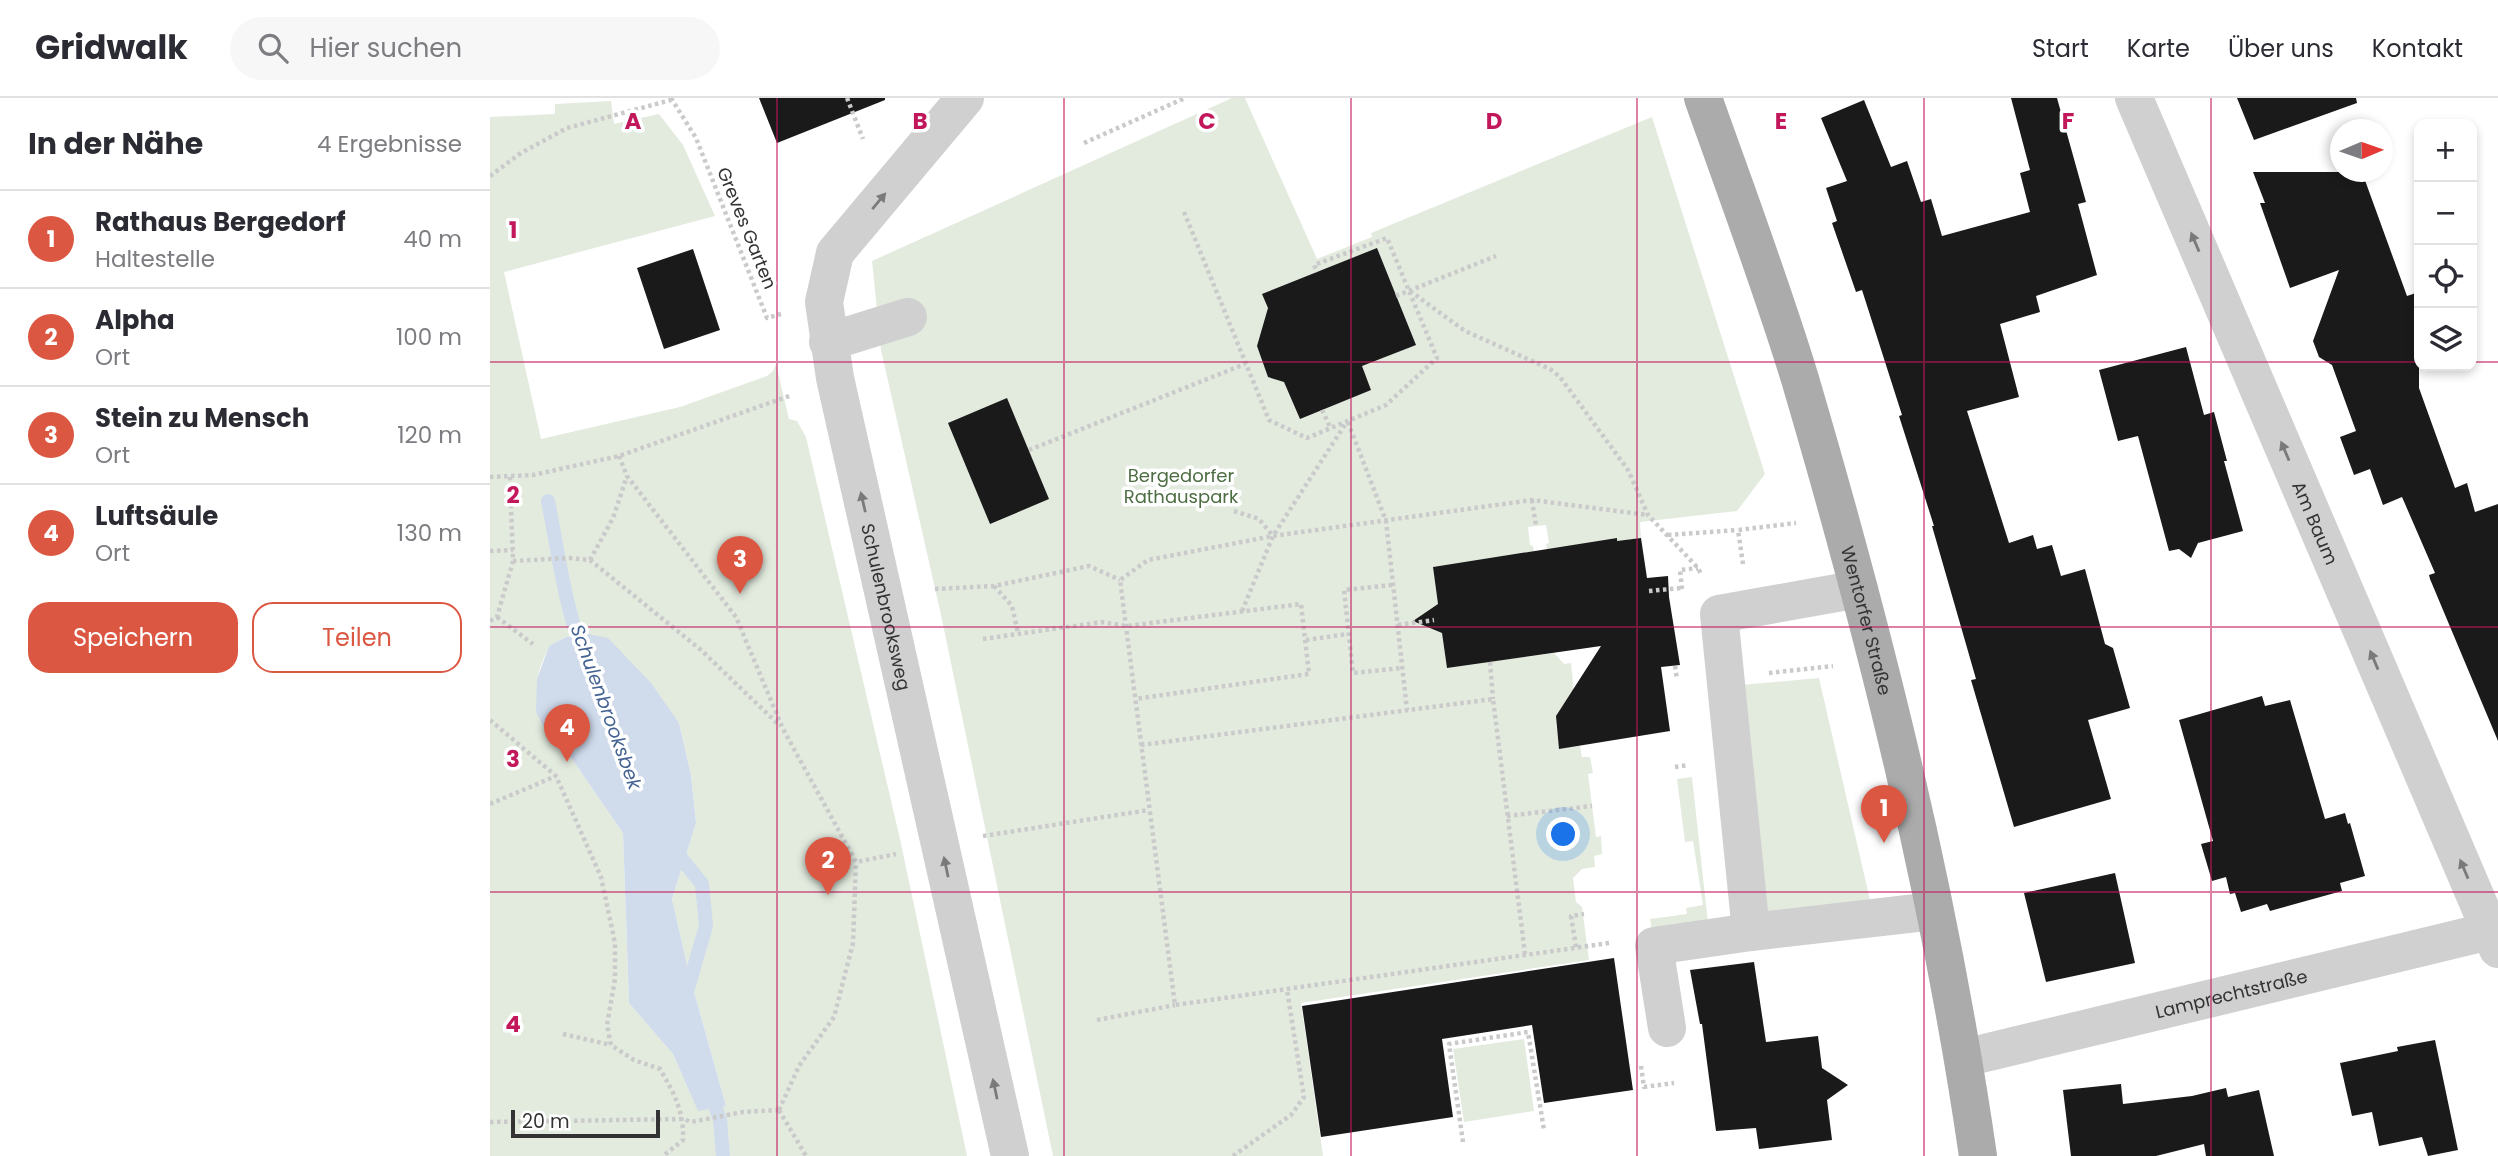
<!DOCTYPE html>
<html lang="de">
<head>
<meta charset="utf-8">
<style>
  :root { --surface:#fff; --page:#f7f7f7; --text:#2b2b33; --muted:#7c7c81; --line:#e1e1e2; --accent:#dc5742 }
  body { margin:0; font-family:Poppins,sans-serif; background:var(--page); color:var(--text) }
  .controls { position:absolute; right:21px; top:21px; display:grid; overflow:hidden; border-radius:14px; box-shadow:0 4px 10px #0003 }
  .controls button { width:63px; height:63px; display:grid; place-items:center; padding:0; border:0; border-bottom:2px solid var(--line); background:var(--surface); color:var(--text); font:35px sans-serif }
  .compass { position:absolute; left:1840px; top:21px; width:63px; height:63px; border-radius:50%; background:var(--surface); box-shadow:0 4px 10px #0003; rotate:88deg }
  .scale { position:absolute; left:21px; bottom:18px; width:149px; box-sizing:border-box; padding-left:7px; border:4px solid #333; border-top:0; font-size:19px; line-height:24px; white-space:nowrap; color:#333; -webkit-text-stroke:5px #fff; paint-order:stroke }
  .you { position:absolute; left:1074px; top:737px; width:24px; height:24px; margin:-18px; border:5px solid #fff; border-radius:50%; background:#1a73e8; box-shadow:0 0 0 10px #1a73e833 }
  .badge { display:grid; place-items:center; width:46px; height:46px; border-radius:50%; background:var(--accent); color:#fff; font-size:23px; font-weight:700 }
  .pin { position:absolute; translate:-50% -58px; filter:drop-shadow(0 2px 4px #0008) }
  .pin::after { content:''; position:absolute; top:37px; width:24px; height:21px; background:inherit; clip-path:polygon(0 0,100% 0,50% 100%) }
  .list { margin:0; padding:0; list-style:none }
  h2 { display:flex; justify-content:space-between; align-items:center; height:91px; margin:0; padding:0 28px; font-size:30px }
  h2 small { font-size:23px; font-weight:400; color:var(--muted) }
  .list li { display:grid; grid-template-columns:46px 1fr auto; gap:21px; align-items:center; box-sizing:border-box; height:98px; padding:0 28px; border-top:2px solid var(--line) }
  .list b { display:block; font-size:26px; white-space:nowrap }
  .list p { margin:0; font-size:23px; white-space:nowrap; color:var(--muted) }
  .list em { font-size:23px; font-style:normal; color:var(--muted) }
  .actions { display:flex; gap:14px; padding:21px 28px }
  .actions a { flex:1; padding:16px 0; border:2px solid var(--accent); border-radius:21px; text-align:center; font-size:24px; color:var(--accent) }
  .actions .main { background:var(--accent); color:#fff }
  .icon { flex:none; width:38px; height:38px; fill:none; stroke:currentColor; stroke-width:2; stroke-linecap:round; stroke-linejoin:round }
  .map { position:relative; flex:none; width:2008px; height:1058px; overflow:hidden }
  header { display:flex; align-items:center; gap:42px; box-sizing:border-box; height:98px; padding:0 35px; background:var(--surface); border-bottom:2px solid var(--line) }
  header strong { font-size:33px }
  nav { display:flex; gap:38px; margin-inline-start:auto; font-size:24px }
  .search { width:490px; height:63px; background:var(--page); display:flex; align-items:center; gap:18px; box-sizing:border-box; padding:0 24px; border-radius:38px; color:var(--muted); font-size:26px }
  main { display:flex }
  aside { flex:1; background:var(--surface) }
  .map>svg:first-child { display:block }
  .green { fill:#e3ebdf; fill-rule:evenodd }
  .water { fill:#d0dbec }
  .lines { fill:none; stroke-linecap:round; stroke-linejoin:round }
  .stream { stroke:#d0dbec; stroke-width:14 }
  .building { fill:#1a1a1a }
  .path { stroke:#cacaca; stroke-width:4.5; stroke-dasharray:3.5 3.5; stroke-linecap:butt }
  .minor { stroke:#d0d0d0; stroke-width:38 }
  .major { stroke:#ababab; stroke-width:38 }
  .oneway { fill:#7a7a7a }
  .grid { fill:none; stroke:#c2185b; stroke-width:2; stroke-opacity:0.55 }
  .labels { text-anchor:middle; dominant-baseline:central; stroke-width:7; stroke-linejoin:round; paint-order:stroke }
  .street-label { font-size:18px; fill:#333; stroke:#fff }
  .park-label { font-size:18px; fill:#4d6d42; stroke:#fff }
  .water-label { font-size:19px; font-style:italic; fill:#446392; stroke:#fff }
  .grid-label { font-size:23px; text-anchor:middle; font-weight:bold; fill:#c2185b; stroke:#fff; stroke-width:7; stroke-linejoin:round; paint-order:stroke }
</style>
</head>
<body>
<header>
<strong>Gridwalk</strong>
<div class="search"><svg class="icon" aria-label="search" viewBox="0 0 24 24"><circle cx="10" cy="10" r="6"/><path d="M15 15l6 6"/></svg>Hier suchen</div>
<nav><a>Start</a><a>Karte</a><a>Über uns</a><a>Kontakt</a></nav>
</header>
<main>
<aside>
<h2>In der Nähe<small>4 Ergebnisse</small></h2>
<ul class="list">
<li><span class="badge">1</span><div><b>Rathaus Bergedorf</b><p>Haltestelle</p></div><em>40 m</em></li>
<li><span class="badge">2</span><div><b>Alpha</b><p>Ort</p></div><em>100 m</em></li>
<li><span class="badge">3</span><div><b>Stein zu Mensch</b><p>Ort</p></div><em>120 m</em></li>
<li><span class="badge">4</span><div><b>Luftsäule</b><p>Ort</p></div><em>130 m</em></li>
</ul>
<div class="actions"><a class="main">Speichern</a><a>Teilen</a></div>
</aside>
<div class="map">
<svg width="2008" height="1058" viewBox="0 0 2008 1058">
  <rect width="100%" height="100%" fill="#fff"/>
  <!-- green -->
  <path class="green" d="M742,0H755L827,161L882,139L881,135L1162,19L1275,376L1247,413L1150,424L1151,440L1127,443V440L1057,452L1056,446L1059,445L1056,427L1038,429L1040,447L1043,448L1044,454L943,469L948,506L945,532L952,535L957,569L1064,555L1074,566L1081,565L1085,606L1073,607C1064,621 1064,637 1076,649L1090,648L1092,659H1100L1103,675L1098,676L1106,739L1111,738L1112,756L1104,758L1105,769L1092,771L1083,780L1086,804L1092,809L1099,862L811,905L833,1058H563L451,517L391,252L382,163Z
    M121,3L124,26L169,16L193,47L225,118L14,174L51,341L190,309L277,278L283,273L286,266L299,321L307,323L316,339L410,741L477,1058H0V19L65,16V6ZM98,536L189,625L201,677L206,725L182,801L199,876L236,1008L208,1012L183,956L139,905L133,735L82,661L60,641L47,581L51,567L59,548L76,539Z
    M1329,580L1380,802L1273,816L1251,587Z
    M1202,679L1218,825L1162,833L1160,821L1197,816L1196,810L1213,807L1203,743L1195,744L1187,681Z
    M1034,941L1044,1013L974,1024L963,951Z"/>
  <!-- water -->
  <path class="water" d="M98,536L118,540L161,585L189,625L201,677L206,725L182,801L199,876L236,1008L208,1013L183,956L139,905L133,735L82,661L60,641L46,614L47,581L59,548L76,539Z"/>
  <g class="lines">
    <!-- stream -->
    <path class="stream" d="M58,403C68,452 74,505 92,552
      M182,749L212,786L216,828L196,897
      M219,991L230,1022L233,1058"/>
  </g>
  <!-- building -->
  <path class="building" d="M269,0H395V2L287,45Z
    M1521,0H1567L1596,104L1588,106L1607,177L1546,198L1550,214L1510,226L1529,299L1477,313L1519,445L1543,437L1547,451L1562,447L1571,478L1595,471L1615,546L1623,550L1640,610L1598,622L1621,701L1524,729L1481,582L1486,581L1442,428H1444L1409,318L1412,317L1372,192L1366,194L1342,125L1347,123L1336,90L1357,83L1331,20L1374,2L1401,69L1417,63L1431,104L1441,101L1452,138L1540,114L1530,75L1540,72Z
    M1747,0H1866L1867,5L1764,42Z
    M1763,74H1872L1917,198L1929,194V290L1965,390L1977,385L1985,414L2008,406V643L1940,481L1939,477L1945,475L1912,399L1893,407L1880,371L1864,377L1850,339L1866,333L1842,267L1829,259L1823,243L1849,172L1800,190L1770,105H1775Z
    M887,150L926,247L872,268L881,292L810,321L794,284L778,279L767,248L778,210L772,196Z
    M203,151L230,232L174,251L147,170Z
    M1696,249L1714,317L1724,314L1737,363H1734L1753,433L1708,445L1701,460L1689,451L1679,453L1648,338L1628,343L1609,272Z
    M517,300L559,401L500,426L458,325Z
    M1127,440V443L1151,440L1157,480L1178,478L1179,499L1190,567L1171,569L1180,633L1069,651L1066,618L1111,548L957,570L952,535L923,523L948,506L943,469Z
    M1772,598L1775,608L1800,602L1835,721L1855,715L1858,726L1860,725L1875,778L1850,785L1852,793L1780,813L1777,806L1751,814L1745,795L1740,796L1736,779L1722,783L1711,746L1723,743L1689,622Z
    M1625,775L1645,865L1556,884L1534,795Z
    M1124,860L1143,992L1054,1005L1042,927L952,941L963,1019L831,1039L812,908Z
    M1264,864L1276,944L1328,938L1332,970L1358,987L1337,1002L1342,1042L1269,1051L1266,1030L1226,1033L1212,926H1210L1200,872Z
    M1945,942L1968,1052L1938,1058L1932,1039L1889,1048L1882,1014L1862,1018L1850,965L1908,953L1907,949Z
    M1631,986L1633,1006L1702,998L1736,990L1738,999L1769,992L1784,1058H1716L1714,1046L1666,1058H1581L1573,992Z"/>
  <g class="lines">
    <!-- path -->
    <path class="path" d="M181,0L206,40L277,220L291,216
      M357,0L373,41
      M594,45L695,0
      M0,78L31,55L77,30L181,2
      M694,114L779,322L817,340L896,307L947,260L897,140L824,167L827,174
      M920,193L975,233L1060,271L1070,279L1138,372L1158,417L1208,470L1211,476
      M906,198L1006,158
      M832,312L841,331
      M858,324L896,423L917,612
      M539,352L755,266
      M129,358L137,378L246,519L293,631L366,764L406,756
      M0,379L43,377L129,358L302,297
      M1042,402L1046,428
      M744,413L769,421L783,438
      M1178,437L1248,432
      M0,453L23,452
      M100,462L123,420L137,378
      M23,463L79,460L100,462L211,552L290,628
      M1253,466L1248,432L1306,425
      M902,487L854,492L863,575L912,570
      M504,488L522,508L528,535
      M445,491L504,488L599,468L630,482
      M1192,491L1190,472L1208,470
      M1159,493L1191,490
      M752,513L783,438L856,325
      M7,519L43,546
      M0,523L7,519L23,463L20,378
      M908,527L944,522
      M493,541L612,524L637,528L811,506L819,576L645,601
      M816,542L858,536
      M1000,564L1003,601
      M1185,568L1187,581
      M1279,575L1343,568
      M0,622L66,678L111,779L125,845V881L117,927L121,947L144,962L170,971C184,995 194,1013 193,1042L173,1058
      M651,647L1003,601L1035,856
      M1185,669L1198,667
      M0,706L66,678
      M1017,718L1102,708
      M493,738L659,712
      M1119,845L685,907L630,482L658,462L783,438L1042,402L1158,417
      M1086,849L1081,818L1094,816
      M607,922L685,907
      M73,936L121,947
      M1151,968L1154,989L1184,985
      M289,1012L309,968L344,919L363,845L366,764
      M289,1012L316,1058
      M0,1024L194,1021L201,1024L253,1014L289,1012
      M973,1044L959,946L1038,934L1054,1032
      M743,1058L801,1017L814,999L797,892"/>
    <!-- minor -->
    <g class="minor">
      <path id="s1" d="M475,0L345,155L334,204L345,280L520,1058"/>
      <path id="s2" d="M1644,0L2008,851"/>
      <path d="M338,244L418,219"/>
      <path d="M1369,491L1229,516L1261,834L1444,813"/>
      <path d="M1177,930L1164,848L1261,834"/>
      <path id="s3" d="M1474,960L2008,831"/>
    </g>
    <!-- major -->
    <path class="major" id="s4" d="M1213,0C1246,93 1281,186 1310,281C1385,536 1450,795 1488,1058"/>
  </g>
  <!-- one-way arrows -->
  <defs><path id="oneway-solid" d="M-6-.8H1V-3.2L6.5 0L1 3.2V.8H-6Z" transform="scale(1.75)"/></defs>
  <g class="oneway">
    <use href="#oneway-solid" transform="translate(389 103) rotate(-50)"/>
    <use href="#oneway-solid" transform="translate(1705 144) rotate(-113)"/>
    <use href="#oneway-solid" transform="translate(1795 353) rotate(-113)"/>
    <use href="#oneway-solid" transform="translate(373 404) rotate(-103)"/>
    <use href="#oneway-solid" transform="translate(1884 562) rotate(-113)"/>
    <use href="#oneway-solid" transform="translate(456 769) rotate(-102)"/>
    <use href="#oneway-solid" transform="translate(1974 771) rotate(-113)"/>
    <use href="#oneway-solid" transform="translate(505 991) rotate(-102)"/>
  </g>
  <!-- grid -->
  <path class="grid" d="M287,0V1058M574,0V1058M861,0V1058M1147,0V1058M1434,0V1058M1721,0V1058M0,264H1929M1982,264H2008M0,529H2008M0,794H2008"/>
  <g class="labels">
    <!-- street labels -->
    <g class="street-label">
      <text transform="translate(257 130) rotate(68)">Greves Garten</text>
      <text stroke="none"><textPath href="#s2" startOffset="462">Am Baum</textPath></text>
      <text stroke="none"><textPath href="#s1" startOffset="564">Schulenbrooksweg</textPath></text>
      <text stroke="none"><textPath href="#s4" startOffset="548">Wentorfer Straße</textPath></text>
      <text stroke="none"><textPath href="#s3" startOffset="275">Lamprechtstraße</textPath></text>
    </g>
    <!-- park labels -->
    <g class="park-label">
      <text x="691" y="377">Bergedorfer<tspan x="691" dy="21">Rathauspark</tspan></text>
    </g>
    <!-- water labels -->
    <g class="water-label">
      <text transform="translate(116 609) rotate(70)">Schulenbrooksbek</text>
    </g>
  </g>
  <g class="grid-label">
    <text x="143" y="31">A</text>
    <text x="430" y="31">B</text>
    <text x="717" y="31">C</text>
    <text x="1004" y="31">D</text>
    <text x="1291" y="31">E</text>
    <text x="1578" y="31">F</text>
    <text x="23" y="140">1</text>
    <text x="23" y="405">2</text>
    <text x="23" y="669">3</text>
    <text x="23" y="934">4</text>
  </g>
</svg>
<div class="controls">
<button>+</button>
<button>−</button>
<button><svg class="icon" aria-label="locate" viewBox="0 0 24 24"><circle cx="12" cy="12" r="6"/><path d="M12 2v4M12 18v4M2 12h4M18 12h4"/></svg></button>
<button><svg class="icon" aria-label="layers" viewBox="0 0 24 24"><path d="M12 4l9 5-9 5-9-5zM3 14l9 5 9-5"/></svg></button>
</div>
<svg class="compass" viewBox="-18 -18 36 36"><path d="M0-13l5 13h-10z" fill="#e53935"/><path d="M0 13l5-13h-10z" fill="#7c7c81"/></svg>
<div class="scale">20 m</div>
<div class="you"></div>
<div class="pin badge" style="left:1394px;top:745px">1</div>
<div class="pin badge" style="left:338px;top:797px">2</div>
<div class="pin badge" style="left:250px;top:496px">3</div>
<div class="pin badge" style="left:77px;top:664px">4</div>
</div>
</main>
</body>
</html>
